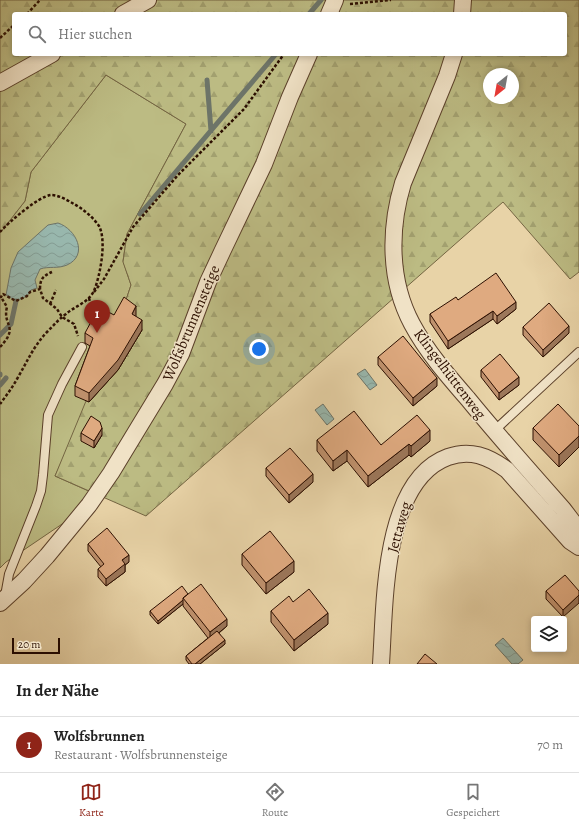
<!DOCTYPE html>
<html lang="de">
<head>
<meta charset="utf-8">
<style>
  :root { --surface:#fff; --page:#f2f2f2; --text:#222; --muted:#767676; --line:#e0e0e0; --accent:#8f2418 }
  body { margin:0; font-family:Alegreya,serif; background:var(--page); color:var(--text) }
  .controls { position:absolute; right:12px; bottom:12px; display:grid; overflow:hidden; border-radius:4px; box-shadow:0 2px 6px #0003 }
  .controls button { width:36px; height:36px; display:grid; place-items:center; padding:0; border:0; border-bottom:1px solid var(--line); background:var(--surface); color:var(--text); font:20px sans-serif }
  .compass { position:absolute; left:483px; top:68px; width:36px; height:36px; border-radius:50%; background:var(--surface); box-shadow:0 2px 6px #0003; rotate:211deg }
  .scale { position:absolute; left:12px; bottom:10px; width:48px; box-sizing:border-box; padding-left:4px; border:2px solid #2c0f01; border-top:0; font-size:11px; line-height:14px; white-space:nowrap; color:#2c0f01; -webkit-text-stroke:3px #f0e2c6; paint-order:stroke }
  .you { position:absolute; left:259px; top:349px; width:14px; height:14px; margin:-10px; border:3px solid #fff; border-radius:50%; background:#1a73e8; box-shadow:0 0 0 6px #1a73e833 }
  .badge { display:grid; place-items:center; width:26px; height:26px; border-radius:50%; background:var(--accent); color:#fff; font-size:13px; font-weight:700 }
  .pin { position:absolute; translate:-50% -33px; filter:drop-shadow(0 1px 2px #0008) }
  .pin::after { content:''; position:absolute; top:21px; width:14px; height:12px; background:inherit; clip-path:polygon(0 0,100% 0,50% 100%) }
  .list { margin:0; padding:0; list-style:none }
  h2 { display:flex; justify-content:space-between; align-items:center; height:52px; margin:0; padding:0 16px; font-size:17px }
  h2 small { font-size:13px; font-weight:400; color:var(--muted) }
  .list li { display:grid; grid-template-columns:26px 1fr auto; gap:12px; align-items:center; box-sizing:border-box; height:56px; padding:0 16px; border-top:1px solid var(--line) }
  .list b { display:block; font-size:15px; white-space:nowrap }
  .list p { margin:0; font-size:13px; white-space:nowrap; color:var(--muted) }
  .list em { font-size:13px; font-style:normal; color:var(--muted) }
  .icon { flex:none; width:22px; height:22px; fill:none; stroke:currentColor; stroke-width:2; stroke-linecap:round; stroke-linejoin:round }
  .map { position:relative; flex:none; width:579px; height:664px; overflow:hidden }
  .search { position:absolute; background:var(--surface); box-shadow:0 2px 6px #0003; left:12px; right:12px; top:12px; height:44px; display:flex; align-items:center; gap:10px; box-sizing:border-box; padding:0 14px; border-radius:4px; color:var(--muted); font-size:15px }
  .sheet { height:108px; background:var(--surface) }
  nav { display:flex; justify-content:space-around; align-items:center; box-sizing:border-box; height:56px; border-top:1px solid var(--line); background:var(--surface); font-size:11px; color:var(--muted) }
  nav a { display:grid; justify-items:center; gap:2px }
  nav .on { color:var(--accent) }
  .map>svg:first-child { display:block }
  .grass { fill:#bcbb83; stroke:#746542 }
  .forest { fill:url(#forest-firs); stroke:#746542; fill-rule:evenodd }
  .water { fill:url(#water-waves); stroke:#6d7468 }
  .lines { fill:none; stroke-linecap:round; stroke-linejoin:round }
  .stream { stroke:#6d7468; stroke-width:5 }
  .lane-casing { stroke:#5b402a; stroke-width:10 }
  .street-casing { stroke:#5b402a; stroke-width:18 }
  .path { stroke:#2c0f01; stroke-width:2.5; stroke-dasharray:3 2; stroke-linecap:butt }
  .lane { stroke:#f0e2c6; stroke-width:8 }
  .street { stroke:#f0e2c6; stroke-width:16 }
  .wall { fill:#c0926e; stroke:#2c0f01 }
  .shaded-wall { fill:#9c775a; stroke:#2c0f01 }
  .building { fill:#dfaa80; stroke:#2c0f01 }
  .labels { text-anchor:middle; dominant-baseline:central; stroke-width:3; stroke-linejoin:round; paint-order:stroke }
  .street-label { font-size:15px; fill:#2c0f01; stroke:#f0e2c6 }
</style>
</head>
<body>
<div class="map">
<svg width="579" height="664" viewBox="0 0 579 664">
  <defs>
    <pattern id="forest-firs" width="22" height="20" patternUnits="userSpaceOnUse"><rect width="22" height="20" fill="#bcbb83"/><path d="M5 1l3.5 6h-7zM16 11l3.5 6h-7z" fill="#a2a06f"/></pattern>
    <pattern id="water-waves" width="16" height="10" patternUnits="userSpaceOnUse"><rect width="16" height="10" fill="#98b7ad"/><path d="M0 5q4-4 8 0t8 0" fill="none" stroke="#839c93"/></pattern>
  </defs>
  <rect width="100%" height="100%" fill="#e8d3a7"/>
  <filter id="stains"><feTurbulence type="fractalNoise" baseFrequency=".005" numOctaves="4"/><feColorMatrix values="0 0 0 0 .2 0 0 0 0 .09 0 0 0 0 .02 0 0 0 .5 -.17"/></filter>
  <radialGradient id="worn" r=".72"><stop offset=".6" stop-color="#630" stop-opacity="0"/><stop offset="1" stop-color="#630" stop-opacity=".3"/></radialGradient>
  <!-- grass -->
  <path class="grass" d="M106,75L186,124L127,234L123,261L131,285L124,306L136,316L142,330L118,370L89,402L55,476L102,497L6,562L0,568V233L25,201L31,172Z"/>
  <!-- forest -->
  <path class="forest" d="M0,0H579V272L570,279L503,202L146,516L55,476L86,401L89,402L118,370L142,330L124,306L131,285L123,262L127,234L186,124L106,75L31,172L25,201L0,233ZM14,14H565V54H14ZM489,74H513V98H489Z"/>
  <!-- water -->
  <path class="water" d="M58,223C76,229 89,255 67,265C58,269 49,266 40,269L35,280L37,288L31,290L27,296L16,301L6,295L11,268L18,252L48,225Z
    M365,369L377,385L370,390L357,374Z
    M323,404L334,419L327,425L315,410Z
    M503,638L523,660L518,664H512L495,645Z"/>
  <g class="lines">
    <!-- stream -->
    <path class="stream" d="M309,14L321,0
      M207,80L211,131
      M140,214L276,54
      M0,335L11,324L16,301
      M0,375V374
      M0,385L6,378"/>
    <!-- lane casing -->
    <g class="lane-casing">
      <path id="lane" d="M494,431L579,352
        M5,596L9,574L36,506L41,491L43,475L48,415L62,384L82,347"/>
    </g>
    <!-- street casing -->
    <g class="street-casing">
      <path id="street" d="M123,14L148,0
        M329,14L335,0
        M462,14L463,0
        M454,54L447,76L403,183C389,229 389,281 412,324C427,352 448,376 468,399C499,437 531,473 563,509L579,530
        M0,83L52,54
        M0,603L24,581L47,556L89,505L111,473L165,384L181,354L208,282L222,252L264,164L290,97L309,54
        M381,664C385,606 382,481 448,457C470,449 488,456 507,470L570,541L579,547"/>
    </g>
    <!-- path -->
    <path class="path" d="M350,4L391,0
      M27,14L40,0
      M0,38L14,25
      M0,232C9,222 39,196 51,195C59,195 67,200 74,204C83,209 93,217 99,226C107,241 100,276 94,291C88,303 75,306 66,314C59,319 54,325 48,331C34,345 27,362 17,379C12,388 6,396 0,404
      M40,289C40,279 43,276 52,272
      M94,292L104,279L133,227L178,175L244,109L284,54
      M0,296L1,297L3,294L16,301L27,296L30,292L40,289L43,298L57,309L62,317L74,324L78,336
      M89,298L94,318L92,320
      M50,304L56,290
      M0,347C20,326 2,326 7,307L1,297"/>
    <!-- lane -->
    <use href="#lane" class="lane"/>
    <!-- street -->
    <use href="#street" class="street"/>
  </g>
  <!-- wall -->
  <path class="wall" d="M458,300L516,309L497,324L493,319L448,349L430,322V314Z
    M114,315L136,316L135,317L142,330L118,370L89,402L75,396V386L90,346L85,343V333Z
    M523,327L569,333L543,357L523,335Z
    M378,357L437,386L413,406L378,365Z
    M481,370L519,385L499,400L481,377Z
    M579,426V447L559,467L533,440V428Z
    M81,433L102,435L94,448L81,441Z
    M317,440L381,445L430,441L411,457L409,455L368,487L347,461L333,471L317,451Z
    M266,468L313,482L289,503L266,476Z
    M88,544L129,562L125,565V572L106,586L98,577V569L101,567L88,551Z
    M242,554L294,572L266,594L242,565Z
    M546,591H579L563,617L546,599Z
    M188,594L227,626L219,633L225,644L200,664H189L186,660V656L208,638L183,606V604L158,624L150,615V611Z
    M293,602L328,624L294,651L271,622V611Z"/>
  <!-- shaded-wall -->
  <path class="shaded-wall" d="M516,302V309L497,324V316Z
    M136,306V316L132,324V314Z
    M493,311V319L448,349V341Z
    M142,320V330L118,370L89,402V393Z
    M569,326V333L543,357V350Z
    M519,377V385L499,400V393Z
    M437,378V386L413,406V398Z
    M102,428V435L94,448V441Z
    M430,430V441L411,457V446Z
    M579,436V447L559,467V455Z
    M409,444V455L368,487V476Z
    M347,450V461L333,471V461Z
    M313,474V482L289,503V495Z
    M129,555V562L125,565V572L106,586V579L122,560Z
    M294,561V572L266,594V583Z
    M579,595V603L563,617V610Z
    M183,600V604L158,624V621Z
    M328,613V624L294,651V640Z
    M227,619V626L210,640V632Z
    M225,640V644L200,664H195Z"/>
  <!-- building -->
  <path class="building" d="M496,273L516,302L497,316L493,311L448,341L430,314L456,297L458,300Z
    M124,297L136,306L132,314L142,320L118,360L89,393L75,386L93,338L85,333L99,307L114,315Z
    M549,303L569,326L543,350L523,327Z
    M403,336L437,378L413,398L378,357Z
    M500,354L519,377L499,393L481,370Z
    M558,404L579,426V436L559,455L533,428Z
    M354,411L381,445L417,415L430,430L411,446L409,444L368,476L347,450L333,461L317,440Z
    M91,416L100,422L102,428L94,441L81,433Z
    M290,448L313,474L289,495L266,468Z
    M107,528L129,555L122,560L125,564L106,579L98,569L104,564L88,544Z
    M270,531L294,561L266,583L242,554Z
    M565,575L579,591V595L563,610L546,591Z
    M201,584L227,619L210,632L183,598Z
    M182,586L188,594L183,598V600L158,621L150,611Z
    M309,589L328,613L294,640L271,611L289,596L293,602Z
    M217,631L225,640L195,664H192L186,656Z
    M425,654L437,664H417Z"/>
  <g class="labels">
    <!-- street labels -->
    <g class="street-label">
      <text transform="translate(191 323) rotate(-67)">Wolfsbrunnensteige</text>
      <text transform="translate(450 374) rotate(53)">Klingelhüttenweg</text>
      <text transform="translate(399 527) rotate(-74)">Jettaweg</text>
    </g>
  </g>
  <rect width="100%" height="100%" filter="url(#stains)"/>
  <rect width="100%" height="100%" fill="url(#worn)"/>
</svg>
<div class="controls">
<button><svg class="icon" aria-label="layers" viewBox="0 0 24 24"><path d="M12 4l9 5-9 5-9-5zM3 14l9 5 9-5"/></svg></button>
</div>
<svg class="compass" viewBox="-18 -18 36 36"><path d="M0-13l5 13h-10z" fill="#e53935"/><path d="M0 13l5-13h-10z" fill="#767676"/></svg>
<div class="scale">20 m</div>
<div class="you"></div>
<div class="pin badge" style="left:97px;top:333px">1</div>
<div class="search"><svg class="icon" aria-label="search" viewBox="0 0 24 24"><circle cx="10" cy="10" r="6"/><path d="M15 15l6 6"/></svg>Hier suchen</div>
</div>
<section class="sheet">
<h2>In der Nähe<small></small></h2>
<ul class="list">
<li><span class="badge">1</span><div><b>Wolfsbrunnen</b><p>Restaurant · Wolfsbrunnensteige</p></div><em>70 m</em></li>
</ul>
</section>
<nav>
<a class="on"><svg class="icon" aria-label="map" viewBox="0 0 24 24"><path d="M3 6l6-2 6 2 6-2v14l-6 2-6-2-6 2zM9 4v14M15 6v14"/></svg>Karte</a>
<a><svg class="icon" aria-label="directions" viewBox="0 0 24 24"><path d="M12 3l9 9-9 9-9-9zM9 14v-3h6M13 9l2 2-2 2"/></svg>Route</a>
<a><svg class="icon" aria-label="saved" viewBox="0 0 24 24"><path d="M7 4h10v16l-5-4-5 4z"/></svg>Gespeichert</a>
</nav>
</body>
</html>
